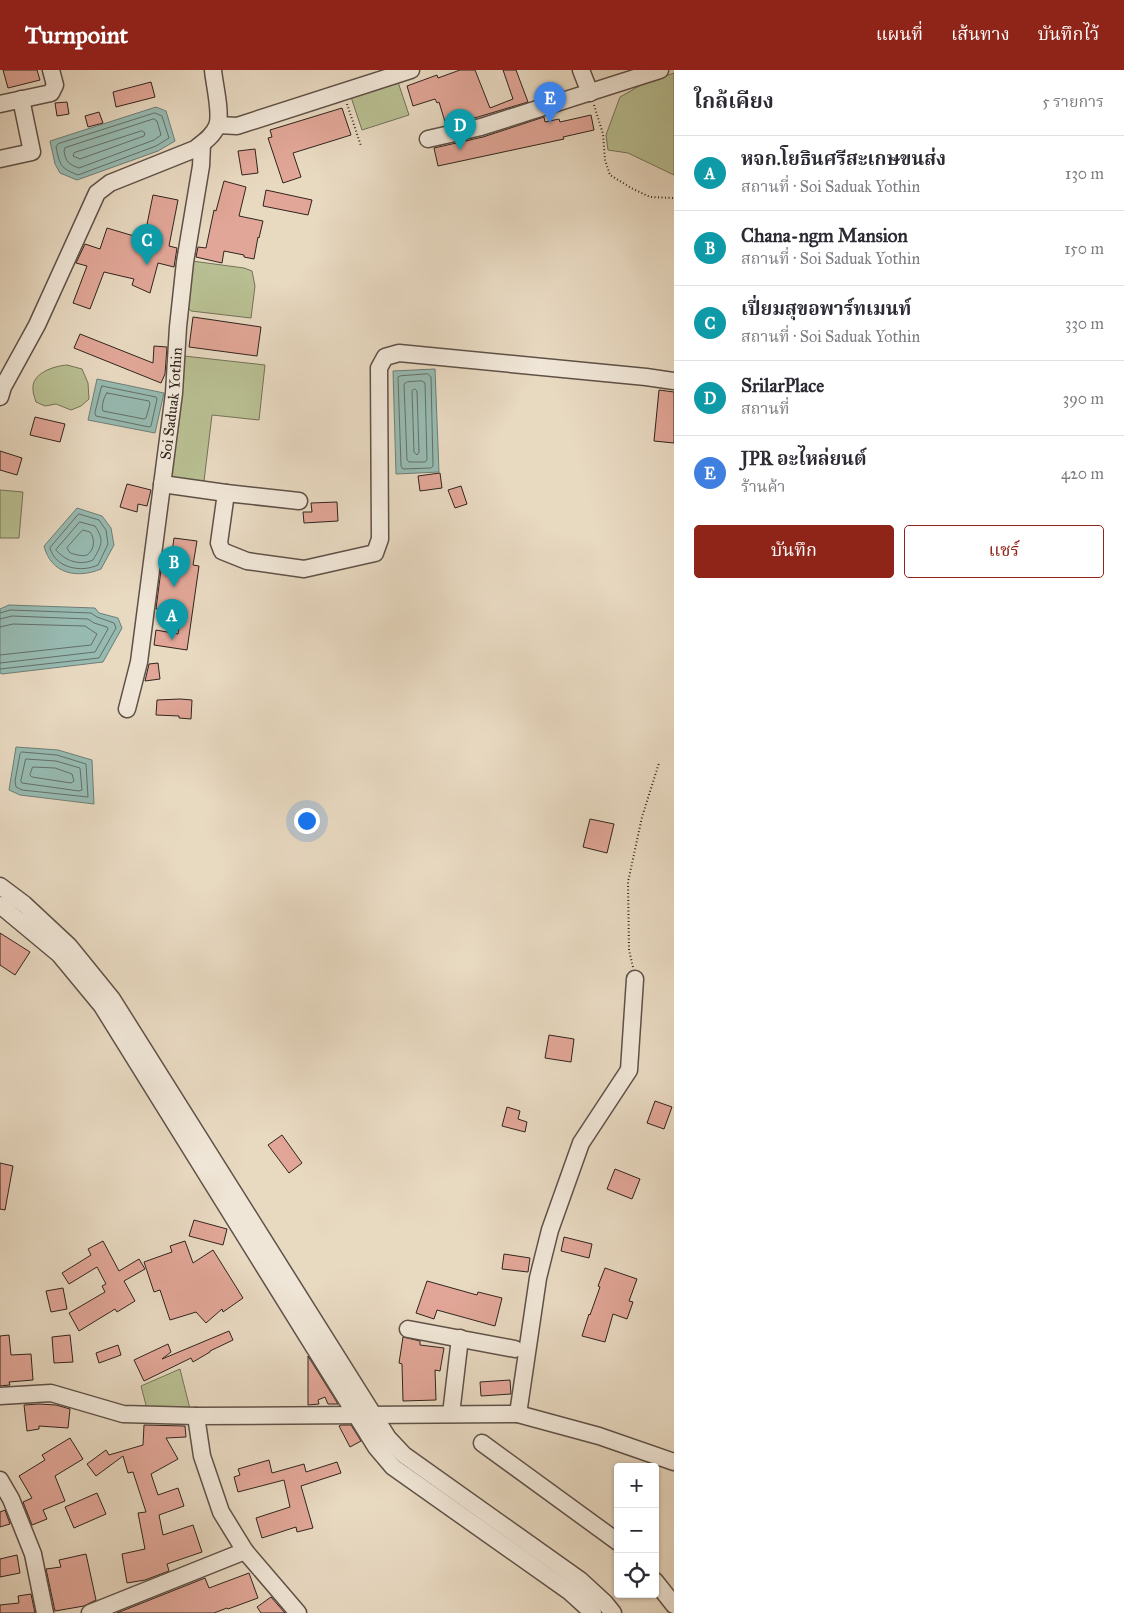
<!DOCTYPE html>
<html lang="th">
<head>
<meta charset="utf-8">
<style>
  :root { --surface:#fff; --page:#f7f7f7; --text:#2b2b33; --muted:#7c7c81; --line:#e1e1e2; --accent:#8f2418 }
  body { margin:0; font-family:"IM FELL Great Primer","Noto Serif Thai",serif; background:var(--page); color:var(--text) }
  .controls { position:absolute; right:15px; bottom:15px; display:grid; overflow:hidden; border-radius:5px; box-shadow:0 1px 4px #0004 }
  .controls button { width:45px; height:45px; display:grid; place-items:center; padding:0; border:0; border-bottom:1px solid var(--line); background:var(--surface); color:var(--text); font:25px sans-serif }
  .you { position:absolute; left:306px; top:750px; width:18px; height:18px; margin:-12px; border:4px solid #fff; border-radius:50%; background:#1a73e8; box-shadow:0 0 0 8px #1a73e833 }
  .badge { display:grid; place-items:center; width:32px; height:32px; border-radius:50%; background:var(--accent); color:#fff; font-size:16px; font-weight:700 }
  .pin { position:absolute; translate:-50% -41px; filter:drop-shadow(0 1px 2px #0008) }
  .pin::after { content:''; position:absolute; top:26px; width:18px; height:15px; background:inherit; clip-path:polygon(0 0,100% 0,50% 100%) }
  .list { margin:0; padding:0; list-style:none }
  h2 { display:flex; justify-content:space-between; align-items:center; height:65px; margin:0; padding:0 20px; font-size:21px }
  h2 small { font-size:16px; font-weight:400; color:var(--muted) }
  .list li { display:grid; grid-template-columns:32px 1fr auto; gap:15px; align-items:center; box-sizing:border-box; height:75px; padding:0 20px; border-top:1px solid var(--line) }
  .list b { display:block; font-size:19px; white-space:nowrap }
  .list p { margin:0; font-size:16px; white-space:nowrap; color:var(--muted) }
  .list em { font-size:16px; font-style:normal; color:var(--muted) }
  .actions { display:flex; gap:10px; padding:15px 20px }
  .actions a { flex:1; padding:11px 0; border:1px solid var(--accent); border-radius:5px; text-align:center; font-size:18px; color:var(--accent) }
  .actions .main { background:var(--accent); color:#fff }
  .icon { flex:none; width:28px; height:28px; fill:none; stroke:currentColor; stroke-width:2; stroke-linecap:round; stroke-linejoin:round }
  .map { position:relative; flex:none; width:674px; height:1543px; overflow:hidden }
  header { display:flex; align-items:center; gap:30px; box-sizing:border-box; height:70px; padding:0 25px; background:var(--accent); color:#fff }
  header strong { font-size:24px }
  nav { display:flex; gap:28px; margin-inline-start:auto; font-size:18px }
  main { display:flex }
  aside { flex:1; background:var(--surface) }
  .map>svg:first-child { display:block }
  .green { fill:#b8bf92; stroke:#747258 }
  .water { fill:#97bab1; stroke:#6e7e76 }
  .lines { fill:none; stroke-linecap:round; stroke-linejoin:round }
  .shore { stroke:#646f68; stroke-width:1 }
  .building { fill:#e1a697; stroke:#31241e }
  .minor-casing { stroke:#5f5147; stroke-width:19 }
  .path { stroke:#31241e; stroke-width:2; stroke-dasharray:1 2.5; stroke-linecap:butt }
  .minor { stroke:#f0e6d7; stroke-width:16 }
  .labels { text-anchor:middle; dominant-baseline:central; stroke-width:5; stroke-linejoin:round; paint-order:stroke }
  .street-label { font-size:15px; fill:#31241e; stroke:#f0e6d7 }
</style>
</head>
<body>
<header>
<strong>Turnpoint</strong>
<nav><a>แผนที่</a><a>เส้นทาง</a><a>บันทึกไว้</a></nav>
</header>
<main>
<div class="map">
<svg width="674" height="1543" viewBox="0 0 674 1543">
  <rect width="100%" height="100%" fill="#e8d9c1"/>
  <filter id="stains"><feTurbulence type="fractalNoise" baseFrequency=".004" numOctaves="4"/><feColorMatrix values="0 0 0 0 .2 0 0 0 0 .09 0 0 0 0 .02 0 0 0 .5 -.17"/></filter>
  <radialGradient id="worn" r=".72"><stop offset=".6" stop-color="#630" stop-opacity="0"/><stop offset="1" stop-color="#630" stop-opacity=".3"/></radialGradient>
  <!-- green -->
  <path class="green" d="M674,3V105L628,83L608,80L606,65L620,27L641,15Z
    M398,12L409,45L362,60L351,27Z
    M192,191L244,198L252,201L255,216L251,248L191,241L187,237Z
    M184,286L265,295L259,350L212,345L204,411L171,408Z
    M67,295L82,299L88,313L89,329L81,336L71,340L56,334L45,336L36,332C35,328 33,324 33,320C31,303 54,296 67,295Z
    M0,420L23,422L19,468H0Z
    M180,1299L190,1339H147L141,1316Z"/>
  <!-- water -->
  <path class="water" d="M156,37L166,41L175,71L158,81L77,110L60,103L55,94L50,71Z
    M435,299L439,402L396,404L393,301Z
    M97,309L164,323L155,363L88,350Z
    M77,438L102,446L111,458L114,475L101,499C77,509 51,504 44,476Z
    M9,535L95,538L99,543L118,548L122,558L103,592L2,604L0,603V539Z
    M16,677L58,680L92,690L94,734L20,725L9,720Z"/>
  <g class="lines">
    <!-- shore -->
    <path class="shore" d="M155,43L162,46L169,68L156,76L78,105C60,98 60,95 56,77L58,74Z
      M154,49L157,51L161,65L154,70L79,98C68,94 66,92 64,81L65,78Z
      M142,61L145,63L144,66L80,89L73,86L74,83Z
      M428,304L431,307L433,396L431,398L403,399L401,396L398,307L400,306Z
      M422,311L425,313L427,390L425,392H409L407,390L404,314L407,312Z
      M102,316L156,327L157,329L151,356L149,357L96,346L95,343Z
      M415,319L417,321L419,382L417,385L414,382L412,321Z
      M107,323L149,331L150,334L146,348L144,349L103,341C101,337 104,326 107,323Z
      M79,444L99,450L106,460L108,474L98,495C81,503 55,498 50,478Z
      M80,452L95,456C105,471 101,476 93,490C80,496 65,491 56,480Z
      M83,460L90,462C95,468 95,480 87,485C83,487 74,484 70,483L67,478Z
      M0,543L10,540L91,543L97,547L114,553L116,558L99,588L0,599
      M0,549L12,546L88,549L94,553L107,557L108,559L95,582L0,593
      M0,557L13,554L85,556L97,564L91,575L0,585
      M22,682L57,685L86,694L88,727L22,720L16,717L15,711L20,684Z
      M26,689L56,691L80,698L82,720L79,721L22,713L21,711Z
      M33,697L55,698L72,704L74,711L71,713L32,707L30,705Z"/>
  </g>
  <!-- building -->
  <path class="building" d="M3,0H37L40,10L8,18Z
    M460,0H475L490,38L513,29L503,0H516L528,32L478,47L446,55L439,32L437,33L435,29L413,36L407,16L437,5L438,8Z
    M151,12L155,27L116,37L113,22Z
    M67,32L69,44L57,46L55,33Z
    M342,38L351,65L293,83L301,107L283,113L268,68L272,67L270,60Z
    M99,42L103,53L88,57L85,46Z
    M591,45L594,60L563,67L564,69L438,96L434,78L483,67L544,47L545,52L559,49L560,52Z
    M255,79L258,103L242,105L238,81Z
    M224,111L246,117L239,146L263,151L259,168L258,167L254,189L244,187V185L224,181L222,193L196,187L198,177L206,178L214,140L216,141Z
    M266,120L312,130L308,145L263,136Z
    M153,125L178,130L169,176L177,178L174,197L158,193L150,223L132,215L134,209L104,202L90,239L73,233L87,196L76,193L85,174L100,179L107,158L144,169Z
    M193,247L261,257L257,286L189,277Z
    M80,264L153,293L154,276L167,277L165,304L161,313L74,278Z
    M659,320L674,322V373L654,371Z
    M35,347L65,354L60,372L30,365Z
    M0,381L22,388L17,405L0,400Z
    M440,403L442,418L420,421L418,406Z
    M127,414L151,420L147,436L138,434L137,442L120,437Z
    M461,416L467,434L455,438L448,420Z
    M337,432L338,451L304,453L303,442H312L311,433Z
    M174,468L197,471L193,495L199,496L187,580L154,575L156,560L178,564L181,542L156,539L162,492H166L168,481L172,482Z
    M158,593L160,609L145,611L149,594Z
    M180,629L192,630L191,649L179,648V646L156,645L157,630Z
    M590,749L614,754L607,783L583,777Z
    M0,863L30,882L15,905L0,895Z
    M549,965L574,969L571,992L545,988Z
    M655,1031L672,1037L664,1059L647,1053Z
    M507,1037L520,1041L518,1049L527,1052L525,1062L502,1056Z
    M282,1065L302,1093L289,1103L268,1075Z
    M0,1093L13,1096L5,1140L0,1139Z
    M615,1099L640,1109L632,1129L607,1119Z
    M194,1150L227,1159L223,1175L189,1166Z
    M564,1167L592,1174L589,1188L561,1181Z
    M103,1171L119,1201L139,1189L145,1199L124,1211L135,1231L117,1242L115,1239L79,1261L69,1243L105,1222L102,1216L106,1214L97,1197L69,1214L62,1203L91,1185L88,1179Z
    M185,1171L193,1193L213,1180L243,1228L223,1242L222,1239L206,1253L196,1242L170,1250L160,1220L154,1222L144,1192L172,1182L170,1176Z
    M504,1184L530,1188L528,1202L502,1199Z
    M605,1198L637,1209L629,1231L633,1232L627,1249L613,1244L605,1272L582,1266L589,1244L590,1245L600,1217L598,1216Z
    M427,1211L477,1225L478,1222L502,1228L495,1256L437,1240L434,1249L416,1243Z
    M63,1218L67,1239L51,1242L46,1221Z
    M229,1261L233,1270L210,1281V1282L193,1292L191,1288L144,1311L134,1290L168,1274L171,1282L162,1289Z
    M9,1265L11,1285L31,1284L33,1310L9,1312L10,1315L0,1316V1266Z
    M70,1265L73,1292L54,1293L52,1267Z
    M403,1267L420,1271V1275L444,1278L440,1301L435,1300L436,1330L403,1331L402,1294L399,1293Z
    M118,1275L121,1285L99,1293L96,1283Z
    M308,1286L338,1334H328L325,1327L318,1330L319,1334L308,1335Z
    M510,1310L511,1324L481,1326L480,1312Z
    M39,1334L56,1335L70,1339L68,1358L39,1356V1359L27,1361L24,1335Z
    M144,1355L185,1356L186,1367L166,1368L178,1389L151,1404L158,1425L178,1418L184,1436L159,1445L163,1465L193,1455L202,1482L167,1494L169,1501L145,1510L127,1513L122,1484L145,1479L138,1443L146,1442L133,1402L128,1403L123,1386L96,1406L87,1394L106,1380L109,1385L143,1375Z
    M341,1355H351L361,1371L350,1377L339,1356Z
    M70,1368L83,1389L55,1406L65,1431L43,1440L47,1449L32,1455L23,1432L32,1428L19,1406L45,1390L42,1385Z
    M269,1390L272,1403L304,1394L306,1402L337,1392L341,1403L301,1416L313,1458L297,1462L296,1457L262,1468L256,1448L290,1437L284,1410L238,1422L234,1407L240,1405L238,1399Z
    M97,1423L106,1444L74,1458L65,1437Z
    M5,1440L10,1454L0,1457V1442Z
    M86,1484L96,1530L84,1536L55,1541L46,1499L61,1497L59,1490Z
    M17,1485L20,1503L0,1507V1489Z
    M249,1503L258,1528L228,1539L227,1538L214,1543H117L205,1508L209,1518Z
    M31,1524L35,1543H0V1535L19,1533L18,1526Z
    M271,1527L285,1543H261L257,1537Z"/>
  <g class="lines">
    <!-- minor casing -->
    <g class="minor-casing">
      <g id="minor">
        <path d="M581,0L590,23"/>
        <path d="M0,34L51,23L55,15L51,0"/>
        <path d="M218,55L237,56L411,0"/>
        <path d="M428,69L481,57L660,0"/>
        <path d="M0,89L32,82L21,29"/>
        <path d="M0,327L3,317L37,255L97,123L110,113L195,79C204,72 213,66 217,56C222,44 214,13 213,0"/>
        <path d="M162,414L226,423L219,473L222,481L247,491L304,499L375,483L380,469L379,298L385,287L399,283L646,307L674,311"/>
        <path d="M226,423L299,431"/>
        <path id="s1" d="M127,639L139,592L174,323L178,257L185,192L201,96L202,74"/>
        <path d="M0,816L24,834L69,876L112,929L388,1368L404,1385L580,1510L605,1533L613,1543"/>
        <path d="M0,835L59,884L102,936L376,1377L393,1397L570,1522L593,1543"/>
        <path d="M408,1259L515,1279"/>
        <path d="M0,1326L51,1323L123,1344L196,1346L518,1344L599,1366L674,1392"/>
        <path d="M451,1344L460,1268"/>
        <path d="M518,1344L538,1208L550,1160L581,1073L629,1000L635,909"/>
        <path d="M482,1373L618,1472"/>
        <path d="M0,1410L11,1429L33,1484L45,1543"/>
        <path d="M245,1481L298,1543"/>
        <path d="M655,1511L674,1535"/>
        <path d="M90,1543L245,1481L221,1442L202,1386L196,1346"/>
      </g>
    </g>
    <!-- path -->
    <path class="path" d="M347,34L361,76
      M594,35L603,64L605,90L610,105L633,119L650,127L674,128
      M633,897L629,880L628,812L642,747L659,693"/>
    <!-- minor -->
    <use href="#minor" class="minor"/>
  </g>
  <g class="labels">
    <!-- street labels -->
    <g class="street-label">
      <text stroke="none"><textPath href="#s1" startOffset="309">Soi Saduak Yothin</textPath></text>
    </g>
  </g>
  <rect width="100%" height="100%" filter="url(#stains)"/>
  <rect width="100%" height="100%" fill="url(#worn)"/>
</svg>
<div class="controls">
<button>+</button>
<button>−</button>
<button><svg class="icon" aria-label="locate" viewBox="0 0 24 24"><circle cx="12" cy="12" r="6"/><path d="M12 2v4M12 18v4M2 12h4M18 12h4"/></svg></button>
</div>
<div class="you"></div>
<div class="pin badge" style="left:172px;top:570px;background:#0f9aa8">A</div>
<div class="pin badge" style="left:174px;top:517px;background:#0f9aa8">B</div>
<div class="pin badge" style="left:147px;top:195px;background:#0f9aa8">C</div>
<div class="pin badge" style="left:460px;top:80px;background:#0f9aa8">D</div>
<div class="pin badge" style="left:550px;top:53px;background:#3f7fe0">E</div>
</div>
<aside>
<h2>ใกล้เคียง<small>5 รายการ</small></h2>
<ul class="list">
<li><span class="badge" style="background:#0f9aa8">A</span><div><b>หจก.โยธินศรีสะเกษขนส่ง</b><p>สถานที่ · Soi Saduak Yothin</p></div><em>130 m</em></li>
<li><span class="badge" style="background:#0f9aa8">B</span><div><b>Chana-ngm Mansion</b><p>สถานที่ · Soi Saduak Yothin</p></div><em>150 m</em></li>
<li><span class="badge" style="background:#0f9aa8">C</span><div><b>เปี่ยมสุขอพาร์ทเมนท์</b><p>สถานที่ · Soi Saduak Yothin</p></div><em>330 m</em></li>
<li><span class="badge" style="background:#0f9aa8">D</span><div><b>SrilarPlace</b><p>สถานที่</p></div><em>390 m</em></li>
<li><span class="badge" style="background:#3f7fe0">E</span><div><b>JPR อะไหล่ยนต์</b><p>ร้านค้า</p></div><em>420 m</em></li>
</ul>
<div class="actions"><a class="main">บันทึก</a><a>แชร์</a></div>
</aside>
</main>
</body>
</html>
